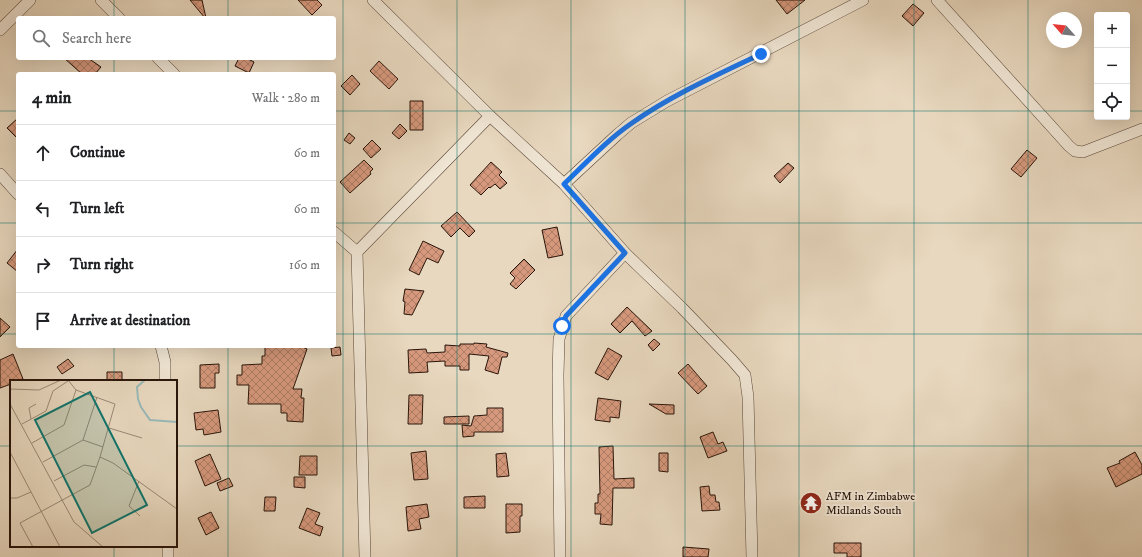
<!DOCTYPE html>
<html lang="en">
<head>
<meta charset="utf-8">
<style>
  :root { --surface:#fff; --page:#f6f6f6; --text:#202124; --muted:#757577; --line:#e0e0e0 }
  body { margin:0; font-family:"IM FELL DW Pica",serif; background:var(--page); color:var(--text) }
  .controls { position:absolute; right:12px; top:12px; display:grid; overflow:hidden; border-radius:4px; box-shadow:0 4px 16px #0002 }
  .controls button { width:36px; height:36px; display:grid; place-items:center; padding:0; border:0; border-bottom:1px solid var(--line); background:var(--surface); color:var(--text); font:20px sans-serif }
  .compass { position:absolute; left:1046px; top:12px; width:36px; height:36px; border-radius:50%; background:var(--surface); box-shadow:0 4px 16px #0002; rotate:297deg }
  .stop { position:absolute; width:12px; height:12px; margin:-9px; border:3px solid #1a73e8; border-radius:50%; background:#fff }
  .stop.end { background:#1a73e8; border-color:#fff; box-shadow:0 1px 4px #0008 }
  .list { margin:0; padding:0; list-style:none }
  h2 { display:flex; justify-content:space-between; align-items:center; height:52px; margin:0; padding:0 16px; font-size:17px }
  h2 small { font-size:13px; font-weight:400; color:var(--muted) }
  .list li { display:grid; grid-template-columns:26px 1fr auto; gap:12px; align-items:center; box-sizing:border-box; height:56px; padding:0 16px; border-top:1px solid var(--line) }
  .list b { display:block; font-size:15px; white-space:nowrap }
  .list em { font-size:13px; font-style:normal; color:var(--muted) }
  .icon { flex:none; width:22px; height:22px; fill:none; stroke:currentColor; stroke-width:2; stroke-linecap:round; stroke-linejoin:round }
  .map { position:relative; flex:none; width:1142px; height:557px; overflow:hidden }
  .search { position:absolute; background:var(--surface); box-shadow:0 4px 16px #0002; left:16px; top:16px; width:320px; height:44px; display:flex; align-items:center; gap:10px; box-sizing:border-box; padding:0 14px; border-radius:4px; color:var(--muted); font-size:15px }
  .panel { position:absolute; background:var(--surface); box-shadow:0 4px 16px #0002; left:16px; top:72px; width:320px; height:276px; border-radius:4px }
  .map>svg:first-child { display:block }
  .building { fill:url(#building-cross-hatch); stroke:#28140a }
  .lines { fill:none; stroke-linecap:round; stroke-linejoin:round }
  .minor-casing { stroke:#584537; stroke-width:12 }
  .minor { stroke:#f0e6d5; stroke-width:11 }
  .route { stroke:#1a73e8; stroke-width:5 }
  .grid { fill:none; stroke:#0f766e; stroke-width:1; stroke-opacity:0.55 }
  .labels { text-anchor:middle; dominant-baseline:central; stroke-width:3.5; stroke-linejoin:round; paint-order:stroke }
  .poi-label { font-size:12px; fill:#28140a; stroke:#f0e6d5; text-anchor:start }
  .inset-river { fill:none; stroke:#98b9b8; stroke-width:2 }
  .inset-road { fill:none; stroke:#9b8a77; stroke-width:1 }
  .view { fill:#0f766e; fill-opacity:0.15; stroke:#0f766e; stroke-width:2 }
  .inset-edge { fill:none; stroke:#28140a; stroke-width:2 }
</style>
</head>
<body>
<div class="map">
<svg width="1142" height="557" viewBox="0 0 1142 557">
  <defs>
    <pattern id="building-cross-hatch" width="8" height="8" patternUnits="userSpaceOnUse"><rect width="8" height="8" fill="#d7997d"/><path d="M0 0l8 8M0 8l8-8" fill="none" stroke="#ae7c65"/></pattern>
  </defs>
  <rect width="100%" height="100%" fill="#e8d8bf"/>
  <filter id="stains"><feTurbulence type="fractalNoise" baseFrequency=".005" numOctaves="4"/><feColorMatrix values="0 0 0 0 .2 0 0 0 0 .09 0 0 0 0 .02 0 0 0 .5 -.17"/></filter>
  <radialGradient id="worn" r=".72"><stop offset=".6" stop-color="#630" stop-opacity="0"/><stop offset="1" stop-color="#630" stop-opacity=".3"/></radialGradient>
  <!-- building -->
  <path class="building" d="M190,0H202L206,18H205Z
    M298,0H317L322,5L312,15Z
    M776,0H805L787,14Z
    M913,4L924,13L913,26L902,16Z
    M64,58H88L101,67L95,74H82Z
    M239,58H246L254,62L249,73L235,66Z
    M379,61L398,79L389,89L370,71Z
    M352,75L360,84L350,95L341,86Z
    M410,101H423V130H410Z
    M18,118V139L7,128Z
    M400,124L407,131L399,139L392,133Z
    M349,133L355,138L350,144L344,140Z
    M372,140L381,149L371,158L363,149Z
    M1027,150L1037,158L1021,177L1011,169Z
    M364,160L373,169L370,172L371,174L350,193L340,182Z
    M491,162L502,172L499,175L507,183L500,189L495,184L490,188L489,187L481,195L470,185Z
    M788,163L794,168L780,183L774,176Z
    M457,212L475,231L469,237L460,228L451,237L441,226Z
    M557,227L563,255L548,258L542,230Z
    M423,241L444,251L438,263L427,258L419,275L409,270Z
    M18,249V272L7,263Z
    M524,259L535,270L516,289L510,284L515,278L510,273Z
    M405,289L424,291L412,315L404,314L405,302L403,301Z
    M627,307L652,331L645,336L632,321L620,333L611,324Z
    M0,318L10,327L0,337Z
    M654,339L660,344L653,351L648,345Z
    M474,343L487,344L486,347L508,353L507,357H502L498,374L485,370L489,356L469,354V370H460V366H445V361L427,362L428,372L409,373L408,350L426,349L427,353L445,352V345L460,346V344H474Z
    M265,346H300L307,349L293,389H302L301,398H304L303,422L287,421V413H281V404H248L249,385H237V375H242V365L262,364V356H265Z
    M340,347L341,355L332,356L331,348Z
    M608,348L622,356L608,380L595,373Z
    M13,354L23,379L17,381H11V384L0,388V360Z
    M68,359L74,366L62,374L57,367Z
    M219,364V373H215V388H200V365Z
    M688,364L707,386L698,394L678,373Z
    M107,372H122V381H107Z
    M409,395H423L422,424H408Z
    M598,398L621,401L619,418L610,417V422L595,420Z
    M649,404L674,405V414H666Z
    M487,408H503V432H474V436L463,437L462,425L471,426L474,416L487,415Z
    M218,410L221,432L204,435L203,429L196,430L194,413Z
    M469,416V424H444V417Z
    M713,432L718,444L723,442L727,451L708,458L700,437Z
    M613,446L614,479L634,478V488H613L612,525L600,524L601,514H595V503H598V494H600L599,447Z
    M426,451L428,479L414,480L411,453Z
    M1135,452L1142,465V474L1116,487L1107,468L1120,463L1119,461Z
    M506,453L509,476L497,477L496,454Z
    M659,453H668V472L659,471Z
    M210,454L221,479L205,486L195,461Z
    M300,456H317V475H299Z
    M294,477H305V488L294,487Z
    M229,478L233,486L220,491L217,483Z
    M709,486L710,495H715L716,502H719L720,510L702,511L700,487Z
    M485,496V508H464V497Z
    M265,497H276L275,511H264Z
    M427,504L429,517L419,519L421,529L408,531L406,507Z
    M506,504H522V516H520V532L506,533Z
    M307,508L320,513L315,524L323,527L320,536L299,528Z
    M211,512L219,528L206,535L198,518Z
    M834,543H861V557H847V553H834Z
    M683,547L709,549L708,557H683Z"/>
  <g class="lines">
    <!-- minor casing -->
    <g class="minor-casing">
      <path id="minor" d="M101,0L119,18
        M373,0L490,116L564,184L625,253L682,308L732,360L745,375L748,397L752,557
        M937,0L1069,146L1075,151L1083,152L1142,129
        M0,30L30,0
        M158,58L174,74
        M0,174L18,194
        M564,184L617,135L631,123L667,101L863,0
        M334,232L357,252L365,557
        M357,252L490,116
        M161,346L165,362V381
        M168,546V557
        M560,557L558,375L559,339L566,316L625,253"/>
    </g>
    <!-- minor -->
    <use href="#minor" class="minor"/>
  </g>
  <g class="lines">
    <!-- route -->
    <path class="route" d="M562,326L566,316L625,253L564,184C586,163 607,140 632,123C672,95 717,75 761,54"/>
  </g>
  <!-- grid -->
  <path class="grid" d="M114,0V18M228,0V18M343,0V557M457,0V557M571,0V557M685,0V557M799,0V557M914,0V557M1028,0V557M114,58V74M228,58V74M0,111H18M334,111H1097M1127,111H1142M0,223H18M334,223H1142M0,334H18M334,334H1142M114,346V381M228,346V557M0,446H11M176,446H1142M114,546V557"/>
  <!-- icons -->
  <defs>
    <g id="temple-disc" transform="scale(1.15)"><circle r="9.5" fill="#8f2418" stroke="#f0e6d5"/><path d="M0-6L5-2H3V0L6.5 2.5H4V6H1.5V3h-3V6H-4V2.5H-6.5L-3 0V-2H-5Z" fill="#fff"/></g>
  </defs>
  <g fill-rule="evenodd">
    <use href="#temple-disc" x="811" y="503"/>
  </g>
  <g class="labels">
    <!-- poi labels -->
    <g class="poi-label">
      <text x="826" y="496">AFM in Zimbabwe<tspan x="826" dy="14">Midlands South</tspan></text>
    </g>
  </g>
  <!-- overview -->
  <g transform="translate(10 380)">
    <rect width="167" height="167" fill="#e8d8bf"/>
    <path class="inset-river" d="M135,0L127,7L128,19L131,27L140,40L167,42"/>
    <path class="inset-road" d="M0,9L29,10L51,0M0,24L64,142L93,167M21,39L19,28L26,24M12,44L36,31L43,11L58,1M99,48L132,58M73,60L93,67M22,63L54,45L66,10M0,72L50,167M90,77L103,83L167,129M33,82L73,60L87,17M44,101L74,85L86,87M129,101L119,126L130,136M0,118H7L21,112M10,143L80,105L90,77L105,24L66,10L58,0M10,143L23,167"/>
    <path class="view" d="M80,12L137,125L82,153L25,40Z"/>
    <rect width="167" height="167" class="inset-edge"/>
  </g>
  <rect width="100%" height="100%" filter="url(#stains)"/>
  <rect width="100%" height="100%" fill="url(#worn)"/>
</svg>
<div class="controls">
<button>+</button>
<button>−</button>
<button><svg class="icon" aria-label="locate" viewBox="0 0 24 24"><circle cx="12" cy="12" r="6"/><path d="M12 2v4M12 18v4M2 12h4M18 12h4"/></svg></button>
</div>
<svg class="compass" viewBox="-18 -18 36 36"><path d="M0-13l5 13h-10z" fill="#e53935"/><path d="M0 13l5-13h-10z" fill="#757577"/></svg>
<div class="stop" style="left:562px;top:326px"></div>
<div class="stop end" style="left:761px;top:54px"></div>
<div class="search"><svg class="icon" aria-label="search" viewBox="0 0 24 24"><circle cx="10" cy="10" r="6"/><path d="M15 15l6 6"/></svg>Search here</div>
<section class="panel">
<h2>4 min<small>Walk · 280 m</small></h2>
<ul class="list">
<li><svg class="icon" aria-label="ahead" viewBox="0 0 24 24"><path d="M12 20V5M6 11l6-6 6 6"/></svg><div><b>Continue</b></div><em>60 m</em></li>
<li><svg class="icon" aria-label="left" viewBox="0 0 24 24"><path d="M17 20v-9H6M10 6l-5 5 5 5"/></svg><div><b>Turn left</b></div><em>60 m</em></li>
<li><svg class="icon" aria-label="right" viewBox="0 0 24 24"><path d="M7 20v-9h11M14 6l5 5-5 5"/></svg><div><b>Turn right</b></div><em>160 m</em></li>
<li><svg class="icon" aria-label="arrive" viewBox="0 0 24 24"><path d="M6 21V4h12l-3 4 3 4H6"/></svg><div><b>Arrive at destination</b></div></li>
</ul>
</section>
</div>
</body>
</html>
